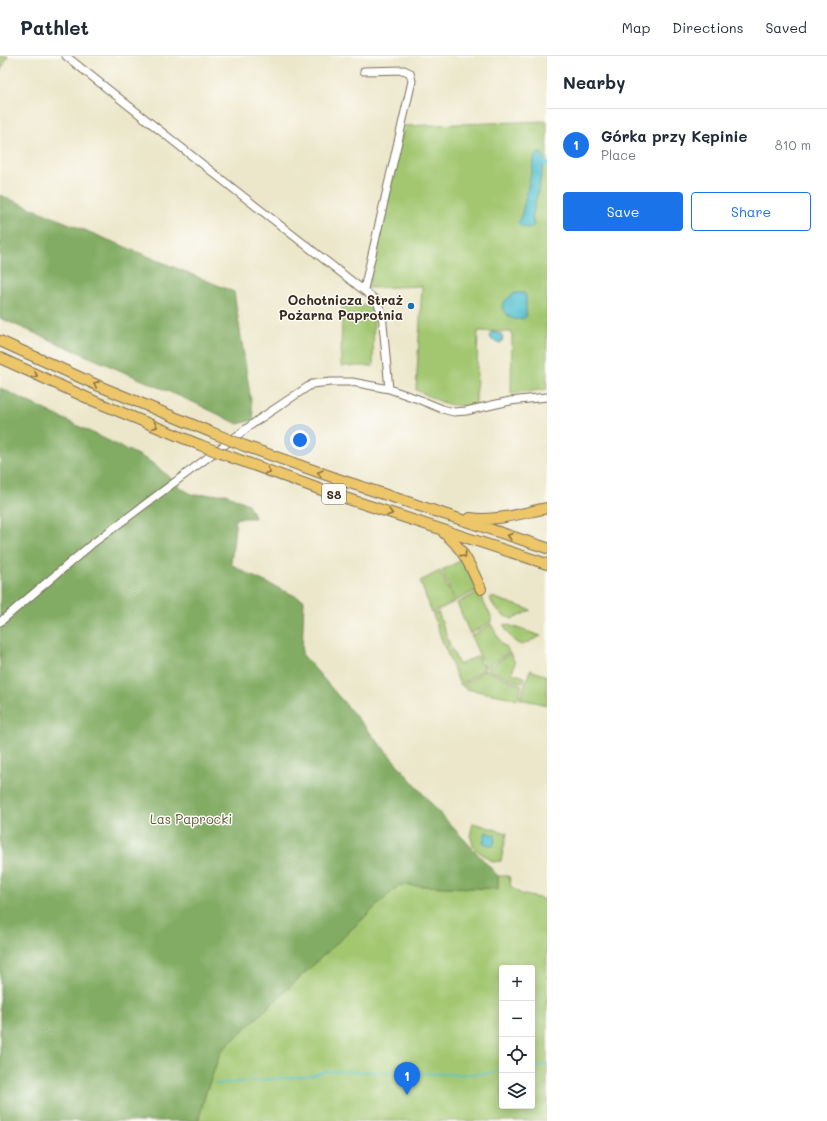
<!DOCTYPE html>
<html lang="en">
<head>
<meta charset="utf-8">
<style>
  :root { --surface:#fff; --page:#f6f6f7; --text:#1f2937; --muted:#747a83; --line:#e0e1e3; --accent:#1a73e8 }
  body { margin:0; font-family:Mali,sans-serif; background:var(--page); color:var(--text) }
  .controls { position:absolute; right:12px; bottom:12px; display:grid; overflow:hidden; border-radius:4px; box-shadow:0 2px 10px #0003 }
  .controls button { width:36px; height:36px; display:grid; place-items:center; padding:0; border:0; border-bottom:1px solid var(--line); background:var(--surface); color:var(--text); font:20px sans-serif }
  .you { position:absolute; left:300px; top:384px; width:14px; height:14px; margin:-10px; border:3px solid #fff; border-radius:50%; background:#1a73e8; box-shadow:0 0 0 6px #1a73e833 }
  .badge { display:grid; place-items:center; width:26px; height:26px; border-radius:50%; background:var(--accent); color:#fff; font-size:13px; font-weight:700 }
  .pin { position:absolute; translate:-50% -33px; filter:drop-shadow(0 1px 2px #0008) }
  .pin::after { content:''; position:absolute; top:21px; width:14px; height:12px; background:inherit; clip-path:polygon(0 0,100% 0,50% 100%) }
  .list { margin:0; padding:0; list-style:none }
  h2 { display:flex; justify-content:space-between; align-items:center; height:52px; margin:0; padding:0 16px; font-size:17px }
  h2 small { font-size:13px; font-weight:400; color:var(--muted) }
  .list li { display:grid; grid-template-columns:26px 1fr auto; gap:12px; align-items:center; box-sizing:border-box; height:72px; padding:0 16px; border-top:1px solid var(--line) }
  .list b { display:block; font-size:15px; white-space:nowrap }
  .list p { margin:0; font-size:13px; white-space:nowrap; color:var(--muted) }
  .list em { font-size:13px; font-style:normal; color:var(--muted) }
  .actions { display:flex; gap:8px; padding:12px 16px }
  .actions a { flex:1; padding:9px 0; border:1px solid var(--accent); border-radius:4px; text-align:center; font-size:14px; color:var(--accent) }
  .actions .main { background:var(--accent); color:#fff }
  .icon { flex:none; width:22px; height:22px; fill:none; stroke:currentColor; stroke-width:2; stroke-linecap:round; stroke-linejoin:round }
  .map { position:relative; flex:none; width:547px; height:1065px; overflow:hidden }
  header { display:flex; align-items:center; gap:24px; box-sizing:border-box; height:56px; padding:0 20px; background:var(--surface); border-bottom:1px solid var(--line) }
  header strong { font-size:19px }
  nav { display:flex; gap:22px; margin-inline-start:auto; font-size:14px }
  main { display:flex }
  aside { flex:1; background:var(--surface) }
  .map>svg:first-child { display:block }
  .green { fill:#a3c771; stroke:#6f7848; fill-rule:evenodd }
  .forest { fill:#82ac63; stroke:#5e6b40 }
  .water { fill:#55c1d0; stroke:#487677 }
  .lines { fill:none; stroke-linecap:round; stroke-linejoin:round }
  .stream { stroke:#55c1d0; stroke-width:1.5 }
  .canal { stroke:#55c1d0; stroke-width:5.5 }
  .minor-casing { stroke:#796c5a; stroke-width:9 }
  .highway-casing { stroke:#796c5a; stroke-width:12 }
  .minor { stroke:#fff; stroke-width:7 }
  .highway { stroke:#ecc669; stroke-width:10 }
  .highway-bridge-casing { stroke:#796c5a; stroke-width:12; stroke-linecap:butt }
  .highway-bridge { stroke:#ecc669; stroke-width:10 }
  .oneway { stroke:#8b7040 }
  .poi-dot { fill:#1f6fb2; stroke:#fdfcf7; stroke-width:1.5 }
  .labels { text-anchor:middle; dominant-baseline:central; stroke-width:3; stroke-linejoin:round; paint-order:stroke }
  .shield { fill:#fdfcf7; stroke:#75695f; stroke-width:1 }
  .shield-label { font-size:12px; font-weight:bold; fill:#3b2a1e }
  .poi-label { font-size:13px; font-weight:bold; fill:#3b2a1e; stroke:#fdfcf7; text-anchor:end }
  .park-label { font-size:13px; fill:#5a5937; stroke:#fdfcf7 }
</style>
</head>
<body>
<header>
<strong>Pathlet</strong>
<nav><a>Map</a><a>Directions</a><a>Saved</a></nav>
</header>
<main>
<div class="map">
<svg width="547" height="1065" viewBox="0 0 547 1065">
  <rect width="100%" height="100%" fill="#fdfcf7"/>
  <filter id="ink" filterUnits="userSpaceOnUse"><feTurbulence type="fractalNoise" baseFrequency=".025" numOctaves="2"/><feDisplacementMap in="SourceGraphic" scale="8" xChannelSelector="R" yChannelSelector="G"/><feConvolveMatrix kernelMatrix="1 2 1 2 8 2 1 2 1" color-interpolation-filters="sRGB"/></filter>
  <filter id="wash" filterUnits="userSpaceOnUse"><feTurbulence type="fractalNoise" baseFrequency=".012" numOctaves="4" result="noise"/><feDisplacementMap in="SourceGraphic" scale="16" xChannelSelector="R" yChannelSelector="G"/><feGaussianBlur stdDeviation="0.9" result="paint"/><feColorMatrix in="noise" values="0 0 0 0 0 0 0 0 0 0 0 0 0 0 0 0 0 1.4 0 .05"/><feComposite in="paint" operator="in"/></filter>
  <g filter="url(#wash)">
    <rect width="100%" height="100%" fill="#ece7ca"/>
    <!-- green -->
    <path class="green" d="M0,0H8L0,16Z
      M547,65V333L511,338L512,276L478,275L476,348C451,354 438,344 416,334L422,230L368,232L404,70Z
      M342,250H374L373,310H341Z
      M462,504L477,534L455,545L442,514Z
      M440,515L454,546L432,557L420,525Z
      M478,536L491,560V566L470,578L457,547Z
      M492,541L531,554L513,563C501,560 494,553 490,542Z
      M438,556L450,589L445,593L433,559Z
      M491,568L502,589L506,590L509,596L485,612L471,580Z
      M505,568L541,580L522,589C513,587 508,578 504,570Z
      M451,591L459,609L478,600L480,605L479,606V607H481L484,613L460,629L446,594Z
      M510,597L515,607L512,617L525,621L523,627L487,613Z
      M485,614L522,629L518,643L467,633L462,630Z
      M530,614L547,620V649L520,643Z
      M473,767L507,777L501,805L493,806L475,793L470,780Z
      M498,820H509L511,831L521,838L547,844V1065H198L206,1036L221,995L399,829L498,833ZM502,912H532V1050H502Z"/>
    <!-- forest -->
    <path class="forest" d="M0,139L234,236L254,364L238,368L195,347L0,262Z
      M0,332L148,404L167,419L181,432L193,439L226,438L248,448L255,462H236L231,508L248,518L304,544L302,598L436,753L498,820V833L399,829L221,995L206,1036L198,1065H0Z"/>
    <!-- water -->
    <path class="water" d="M538,97L542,98L544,101V107L532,162L534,169L531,172C526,172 521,171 518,167L522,157L535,100Z
      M516,237H523L526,239V261C516,267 506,261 502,251C505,244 509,240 516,237Z
      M492,276L501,278L503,281L502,286L500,287L492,284L490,281Z
      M486,776L495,779V785L493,790L483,787Z"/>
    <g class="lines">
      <!-- stream -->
      <path class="stream" d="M532,1012L547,1009
        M216,1028L311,1020L326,1015L445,1018H478L502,1015"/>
      <!-- canal -->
      <path class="canal" d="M544,107L547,108"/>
    </g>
  </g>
  <g filter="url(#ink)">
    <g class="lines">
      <!-- minor casing -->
      <g class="minor-casing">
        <path id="minor" d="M66,0L230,130L376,244L382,257L389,333
          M364,15L404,14L410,17L412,25L364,233
          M0,566L92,488L258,364L312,328L331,326H352L389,333L418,343L442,353L454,356L466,355L510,345L547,341"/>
      </g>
      <!-- highway casing -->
      <g class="highway-casing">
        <path id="highway" d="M0,285L99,330L213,377
          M0,302L94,345L200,389
          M245,390L338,423L547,492
          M231,401L330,437L547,508
          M470,462C496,466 522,457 547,452
          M444,477C463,492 471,511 481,533"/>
      </g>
      <!-- minor -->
      <use href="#minor" class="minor"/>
      <!-- highway -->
      <use href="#highway" class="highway"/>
      <!-- highway-bridge casing -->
      <g class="highway-bridge-casing">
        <path id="highway-bridge" d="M213,377L245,390
          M200,389L231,401"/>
      </g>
      <!-- highway-bridge -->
      <use href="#highway-bridge" class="highway-bridge"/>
    </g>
    <!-- one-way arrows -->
    <defs><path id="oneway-chevron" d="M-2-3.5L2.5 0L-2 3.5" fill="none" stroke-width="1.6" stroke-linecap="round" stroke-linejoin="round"/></defs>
    <g class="oneway">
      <use href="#oneway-chevron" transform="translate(35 319) rotate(25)"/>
      <use href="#oneway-chevron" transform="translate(96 328) rotate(-156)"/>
      <use href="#oneway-chevron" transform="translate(155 370) rotate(22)"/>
      <use href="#oneway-chevron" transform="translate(268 415) rotate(21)"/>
      <use href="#oneway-chevron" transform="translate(320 417) rotate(-161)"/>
      <use href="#oneway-chevron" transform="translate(390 457) rotate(18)"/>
      <use href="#oneway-chevron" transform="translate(510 480) rotate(-162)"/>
      <use href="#oneway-chevron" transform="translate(464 499) rotate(55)"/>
    </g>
  </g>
  <!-- markers -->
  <circle class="poi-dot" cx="411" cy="250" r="4"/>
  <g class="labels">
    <!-- shield labels -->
    <rect class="shield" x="322" y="428" width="24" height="20" rx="3"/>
    <g class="shield-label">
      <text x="334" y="438">S8</text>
    </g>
    <!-- poi labels -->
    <g class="poi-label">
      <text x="403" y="243">Ochotnicza Straż<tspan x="403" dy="15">Pożarna Paprotnia</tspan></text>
    </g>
    <!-- park labels -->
    <g class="park-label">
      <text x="191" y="762">Las Paprocki</text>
    </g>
  </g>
</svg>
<div class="controls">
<button>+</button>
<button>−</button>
<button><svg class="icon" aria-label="locate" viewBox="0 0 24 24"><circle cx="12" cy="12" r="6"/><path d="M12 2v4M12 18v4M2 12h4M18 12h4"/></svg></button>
<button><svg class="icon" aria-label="layers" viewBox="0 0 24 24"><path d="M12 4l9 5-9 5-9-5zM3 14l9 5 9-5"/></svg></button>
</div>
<div class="you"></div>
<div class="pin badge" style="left:407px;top:1039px">1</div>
</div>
<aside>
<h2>Nearby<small></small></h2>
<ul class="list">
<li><span class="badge">1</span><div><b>Górka przy Kępinie</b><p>Place</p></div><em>810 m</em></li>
</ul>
<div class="actions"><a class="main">Save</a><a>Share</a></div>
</aside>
</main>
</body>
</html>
